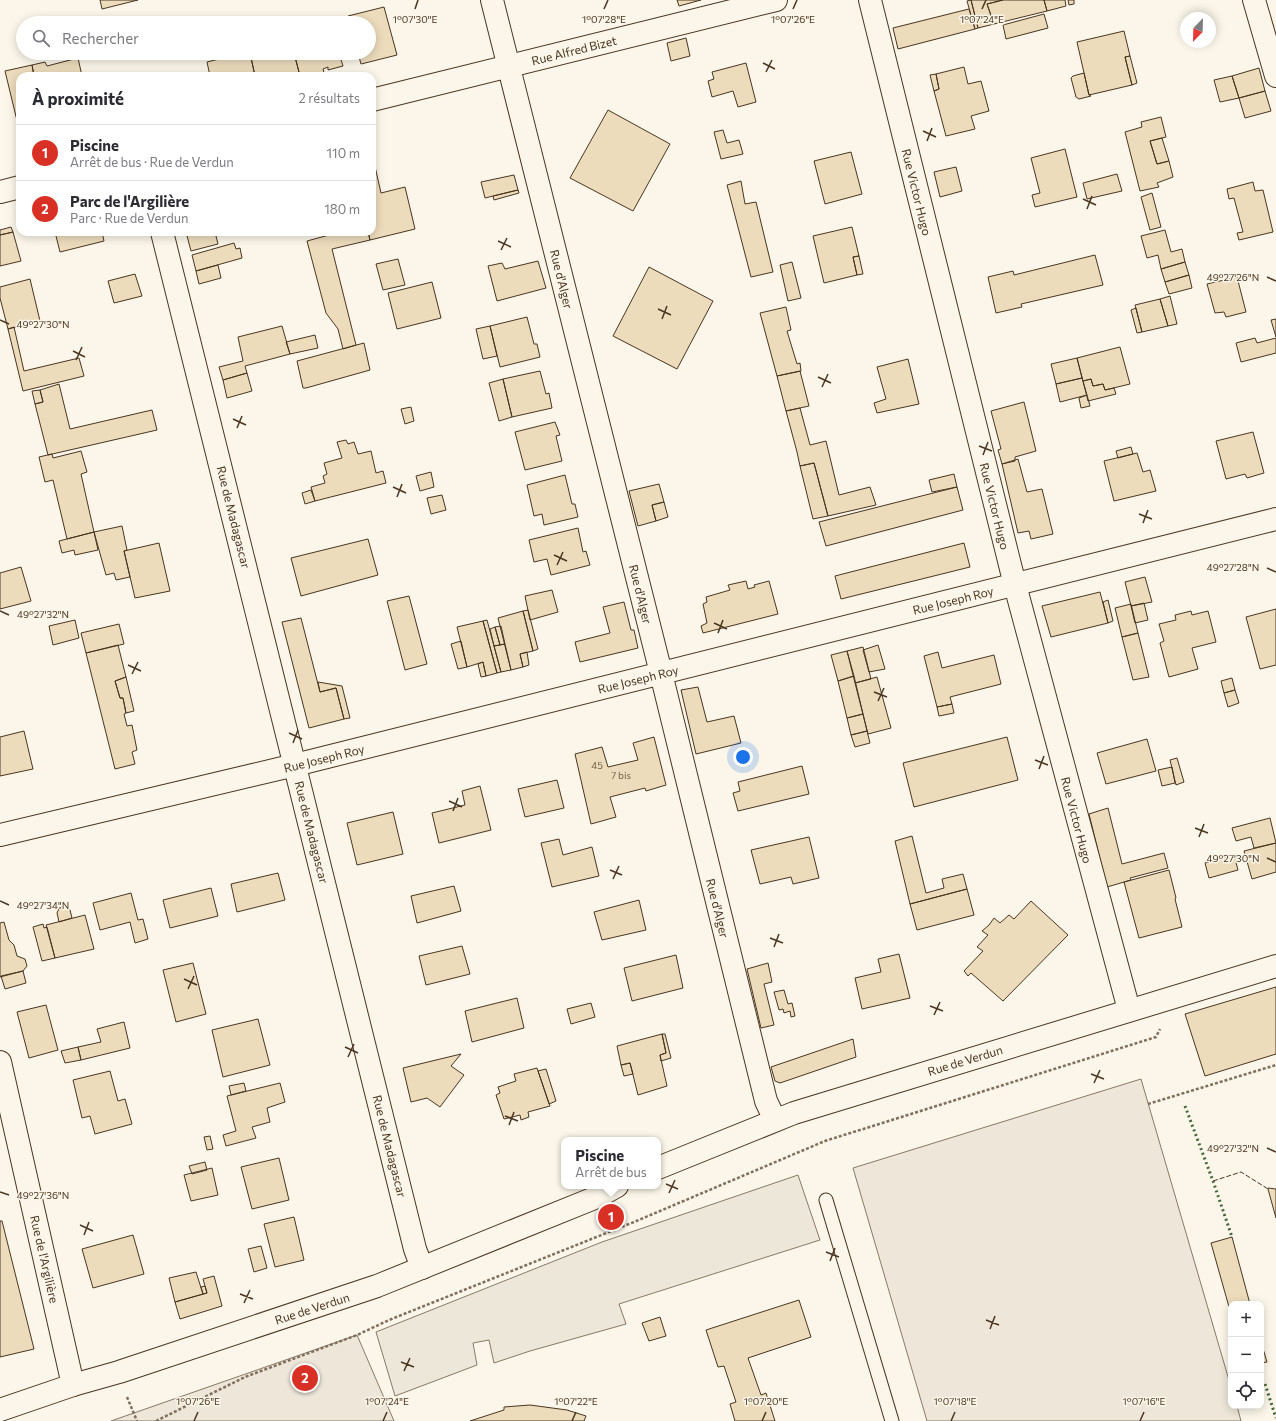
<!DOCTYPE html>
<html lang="fr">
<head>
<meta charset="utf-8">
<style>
  :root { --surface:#fff; --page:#f2f2f3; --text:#2b2b33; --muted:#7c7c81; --line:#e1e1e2; --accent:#d93025 }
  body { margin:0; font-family:Commissioner,sans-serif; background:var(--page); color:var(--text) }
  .controls { position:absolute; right:12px; bottom:12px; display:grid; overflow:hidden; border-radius:8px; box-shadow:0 2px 10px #0003 }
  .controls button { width:36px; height:36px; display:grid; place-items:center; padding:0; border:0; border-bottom:1px solid var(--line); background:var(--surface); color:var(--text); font:20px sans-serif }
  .compass { position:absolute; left:1180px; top:12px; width:36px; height:36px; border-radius:50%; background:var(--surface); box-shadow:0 2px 10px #0003; rotate:203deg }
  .you { position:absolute; left:743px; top:757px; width:14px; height:14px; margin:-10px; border:3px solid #fff; border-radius:50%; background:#1a73e8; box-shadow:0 0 0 6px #1a73e833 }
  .badge { display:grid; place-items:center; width:26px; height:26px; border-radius:50%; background:var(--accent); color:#fff; font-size:13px; font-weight:700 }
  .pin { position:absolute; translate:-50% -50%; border:2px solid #fff; box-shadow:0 1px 4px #0006 }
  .popup { position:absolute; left:561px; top:1137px; width:100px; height:52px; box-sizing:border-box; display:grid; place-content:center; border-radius:8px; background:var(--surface); filter:drop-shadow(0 1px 3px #0005); font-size:13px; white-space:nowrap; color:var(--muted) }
  .popup b { font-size:15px; color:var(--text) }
  .popup::after { content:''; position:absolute; left:50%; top:100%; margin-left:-8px; border:8px solid transparent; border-top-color:var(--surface) }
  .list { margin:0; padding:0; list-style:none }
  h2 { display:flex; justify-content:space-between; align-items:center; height:52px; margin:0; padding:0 16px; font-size:17px }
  h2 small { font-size:13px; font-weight:400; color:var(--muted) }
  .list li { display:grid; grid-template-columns:26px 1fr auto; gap:12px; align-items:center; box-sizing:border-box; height:56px; padding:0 16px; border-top:1px solid var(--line) }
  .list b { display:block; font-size:15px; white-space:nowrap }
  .list p { margin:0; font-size:13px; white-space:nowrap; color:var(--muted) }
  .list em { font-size:13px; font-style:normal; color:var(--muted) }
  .icon { flex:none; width:22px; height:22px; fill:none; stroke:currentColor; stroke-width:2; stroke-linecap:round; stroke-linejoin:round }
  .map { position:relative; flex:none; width:1276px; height:1421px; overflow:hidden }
  .search { position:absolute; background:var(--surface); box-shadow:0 2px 10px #0003; left:16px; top:16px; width:360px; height:44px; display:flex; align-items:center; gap:10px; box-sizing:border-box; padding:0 14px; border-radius:22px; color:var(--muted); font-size:15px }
  .panel { position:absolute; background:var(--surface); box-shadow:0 2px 10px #0003; left:16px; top:72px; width:360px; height:164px; border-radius:12px }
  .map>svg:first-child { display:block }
  .green { fill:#ede6d9; stroke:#887966 }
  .parking { fill:#ede7d9; stroke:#887966 }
  .building { fill:#ecdcbc; stroke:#4a3520 }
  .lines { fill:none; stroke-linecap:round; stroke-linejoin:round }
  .service-casing { stroke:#4a3520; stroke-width:15 }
  .minor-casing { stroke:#4a3520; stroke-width:24 }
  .tertiary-casing { stroke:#4a3520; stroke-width:24 }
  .path { stroke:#7f6f5c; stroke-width:2.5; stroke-dasharray:3 2; stroke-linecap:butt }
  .service { stroke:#fbf6e9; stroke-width:13 }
  .minor { stroke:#fbf6e9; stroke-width:22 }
  .tertiary { stroke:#fbf6e9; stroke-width:22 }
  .hedge { stroke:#436837; stroke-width:3; stroke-dasharray:2 3; stroke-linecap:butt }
  .fence { stroke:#4a3520; stroke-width:1; stroke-dasharray:5 2; stroke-linecap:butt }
  .ticks { fill:none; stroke:#4a3520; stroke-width:1.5 }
  .labels { text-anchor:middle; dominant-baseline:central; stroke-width:3; stroke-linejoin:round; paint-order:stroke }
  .number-label { font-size:10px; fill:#725f47 }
  .street-label { font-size:12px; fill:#4a3520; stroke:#fbf6e9 }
  .ticks-label { font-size:10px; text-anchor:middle; fill:#4a3520; stroke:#fbf6e9; stroke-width:3; stroke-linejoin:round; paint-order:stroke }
</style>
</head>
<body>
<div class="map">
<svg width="1276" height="1421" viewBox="0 0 1276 1421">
  <rect width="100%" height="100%" fill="#fbf6e9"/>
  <!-- green -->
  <path class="green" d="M1141,1079L1231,1387V1406H1237L1241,1421H927L853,1168Z
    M357,1335L394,1421H111Z"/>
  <!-- parking -->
  <path class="parking" d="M798,1175L820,1240L619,1304L626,1324L530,1351L494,1363L489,1340L473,1343L477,1365L395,1396L376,1332L602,1242Z"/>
  <!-- building -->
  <path class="building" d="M100,0H138L102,9Z
    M677,0H701L679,6Z
    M971,0L978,28L975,29L967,1Z
    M971,0H1003L987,4L994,24L978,28Z
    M1003,0H1044L1047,11L994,24L987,4Z
    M1044,0H1065L1066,6L1047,11Z
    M1068,0H1074V4L1069,5Z
    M384,7L397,55L361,64L358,53H369V23H350L348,16Z
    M969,9L975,29L898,49L893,28Z
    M1044,14L1048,28L1006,39L1003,25Z
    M1124,31L1130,56L1125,57L1132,85L1089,95L1077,42Z
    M686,38L690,56L671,61L667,43Z
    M250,53L255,76H210L207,62L235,55L236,57Z
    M250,53H294L300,76H255Z
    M294,53H339L343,66L328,70V67L323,69L325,76H300Z
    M1130,56L1137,83L1132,85L1125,57Z
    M78,58L82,76H34L32,65L45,62L47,66Z
    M746,63L756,102L738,107L733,91L712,97L708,81L714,79L712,72Z
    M32,65L34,76H20V133L5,71Z
    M964,67L968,84L981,81L989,111L971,116L975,129L946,136L934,91L939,89L936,74Z
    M1259,68L1265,91L1239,98L1232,76Z
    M1084,73L1089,95L1091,96L1079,99L1076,97L1071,78L1073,76Z
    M936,74L939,89L934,91L930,75Z
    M1232,76L1239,98L1220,102L1214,80Z
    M1265,91L1271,111L1245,118L1239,98Z
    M608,110L670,144L633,211L570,178Z
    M1161,117L1166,137L1150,141L1157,164L1169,161L1173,177L1157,183L1159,187L1140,191L1125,132L1142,127L1141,122Z
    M723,130L727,143L739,140L743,154L721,159L714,132Z
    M1162,138L1169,161L1157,164L1150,141Z
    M1065,149L1077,197L1035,207L1032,195L1040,193L1031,158Z
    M851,152L862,194L825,204L814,161Z
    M372,153L381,193L405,187L415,229L370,240L368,232H372Z
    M956,167L962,191L940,197L934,172Z
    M1117,174L1122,191L1087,199L1083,183Z
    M514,175L518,190L485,198L481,182Z
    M741,181L745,204L756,202L773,272L751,277L727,185Z
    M1253,182L1255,191L1263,190L1273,232L1239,240L1237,233L1243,232L1234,198L1229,199L1227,189Z
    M518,190L519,193L494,200L493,196Z
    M1152,193L1161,227L1150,230L1141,197Z
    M11,227L13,232L0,235V230Z
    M852,227L859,256L853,257L857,275L824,283L813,236Z
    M1165,230L1171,252L1182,249L1185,262L1161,269L1158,255L1147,258L1141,236Z
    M13,232L21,261L0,266V235Z
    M55,232H102L104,241L60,252Z
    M186,232H215L218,244L191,251Z
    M340,232H368L370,240L332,249L356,345L343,349L338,329L326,313L307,241Z
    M234,243L236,249L240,248L242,258L196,271L192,255Z
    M1095,255L1103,285L1021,304L1022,307L996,313L988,277L1013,271L1014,275Z
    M859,256L863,274L857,275L853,257Z
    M398,259L405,285L383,290L376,264Z
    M538,261L546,288L497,301L488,266L502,263L505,269Z
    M792,262L801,298L788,301L780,265Z
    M1185,262L1189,275L1165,282L1161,269Z
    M218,265L221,278L199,284L196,271Z
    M649,267L713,301L677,369L613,336Z
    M135,274L142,296L114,303L108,281Z
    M1189,275L1192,288L1169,294L1165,282Z
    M1237,277L1246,312L1226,317L1224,312L1215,313L1207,284Z
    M30,279L40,321L8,329L0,298V287Z
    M432,282L441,318L397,329L388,293Z
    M1170,296L1177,324L1168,326L1160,299Z
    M1160,299L1168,326L1142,332L1135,305Z
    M786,307L791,330L787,331L797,364L800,363L801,371L777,376L760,313Z
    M1136,308L1142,332L1137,333L1131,310Z
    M527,317L534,344H537L540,357L500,367L490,326Z
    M1276,319V337L1271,320Z
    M282,326L290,354L245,366L247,373L223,380L219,367L243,361L238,337Z
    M490,326L497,356L483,359L476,329Z
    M14,327L24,371L79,358L84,376L23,391L8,329Z
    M315,335L318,348L290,354L286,342Z
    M1255,338L1257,343L1276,338V353L1241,362L1236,343Z
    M364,343L370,370L306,388H303L297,361Z
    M1120,347L1130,384L1105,390L1103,384L1093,386L1091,379L1083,381L1077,358Z
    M1077,358L1082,378L1056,384L1051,364Z
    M908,359L919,404L877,413L874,403L886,399L877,367Z
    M540,371L546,394L549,393L552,408L512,417L503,379Z
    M800,371L809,406L786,411L777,376Z
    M247,373L252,391L227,398L223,380Z
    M1082,378L1087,395L1060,402L1056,384Z
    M503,379L512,417L499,421L489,383Z
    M1091,379L1093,386L1103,384L1105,390L1114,388L1116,394L1088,401L1083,381Z
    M59,384L70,429L152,410L157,430L48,455L35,404L43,402L40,390Z
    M40,390L43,402L35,404L32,391Z
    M1087,395L1090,406L1081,408L1079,398Z
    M1024,402L1036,451L1015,457V461L1002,464L998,450L1001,449L991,411Z
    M411,407L414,421L405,424L401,409Z
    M800,408L810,445L826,441L839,495L870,487L876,505L828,516L814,463L800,466L797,452L786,411Z
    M555,422L560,435L556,436L562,461L525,470L515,432Z
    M1253,432L1264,473L1247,478L1245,474L1226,479L1216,441Z
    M346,440L348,444L354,442L358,454L371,451L376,473L383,471L386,483L315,501L311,487L325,483L323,476L327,474L324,463L342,458L337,442Z
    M1131,447L1133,454L1118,458L1116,451Z
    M81,451L87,472L81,474L94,532L67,539L53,480L45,482L39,457L52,454L53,458Z
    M1137,453L1143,472L1150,470L1156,491L1114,501L1104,461Z
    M1018,459L1027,492L1042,489L1053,534L1031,539L1029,531L1018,533L1002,464Z
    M814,463L828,516L813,519L800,466Z
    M431,472L434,487L420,491L416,476Z
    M954,474L957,487L932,492L929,480Z
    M565,475L572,504H575L578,517L544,525L542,514L534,516L527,485Z
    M659,484L664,502L652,505L656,521L638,526L629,491Z
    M957,487L963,510L826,546L819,522Z
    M311,490L315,501L305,504L302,493Z
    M442,495L446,510L431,514L427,498Z
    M664,502L668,517L656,521L652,505Z
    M122,526L127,550L124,551L130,577L116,580L114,573L106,575L94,532Z
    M578,528L583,552L586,551L590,565L551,575L547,559L534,562L529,540Z
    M94,532L98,550L75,555L74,550L62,553L59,541Z
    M368,539L378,575L301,596L291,558Z
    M159,543L170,591L135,598L124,551Z
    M964,543L970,567L841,599L835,576Z
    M21,567L31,601L0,609V573Z
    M1145,577L1152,602L1131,606L1125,582Z
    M746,581L748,589L755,587L754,585L769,581L778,614L703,633L701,626L707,623L703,604L707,602L706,597L730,590L728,585Z
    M552,590L558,612L530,620L525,596Z
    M1100,592L1108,623L1051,637L1042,606Z
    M409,596L427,664L405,670L387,601Z
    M1108,600L1113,621L1108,623L1103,602Z
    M624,602L631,630H634L638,648L580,662L575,642L610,633L603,607Z
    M1144,603L1148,620L1135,623L1131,606Z
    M1131,604L1138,633L1122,637L1115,608Z
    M1276,609V665L1260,669L1246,617Z
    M528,610L538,649L533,651L523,611Z
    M523,611L533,651L520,654L523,667L511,670L498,618Z
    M1191,611L1192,615L1208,611L1216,642L1192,648L1198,669L1169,677L1160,643L1164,641L1159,624L1176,620L1175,615Z
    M301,618L320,692L336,688L344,719L309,728L282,622Z
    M75,620L79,638L53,645L49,626Z
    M487,620L501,672L497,673L483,621Z
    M483,621L497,673L486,676L483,662L467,667L457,627Z
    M119,624L124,644L86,653L81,633Z
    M501,626L505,644L500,645L495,627Z
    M495,627L500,645L494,646L490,629Z
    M1138,633L1149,677L1133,680L1122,637Z
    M461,641L467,667L458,669L451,644Z
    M505,644L511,670L501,672L494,646Z
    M118,645L126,677L115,681L120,698H123L126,713L124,714L127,726L132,725L137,750L132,752L135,764L115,769L86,653Z
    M878,645L885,669L869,672L863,650Z
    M863,647L871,679L855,683L847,651Z
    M847,651L854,676L838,681L831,655Z
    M527,652L529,665L523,667L520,654Z
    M938,652L942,668L994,655L1001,684L950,697L952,704L937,707L924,656Z
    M483,662L486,676L481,677L478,664Z
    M854,676L863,714L847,718L838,681Z
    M126,677L134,711L126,713L123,698H120L115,681Z
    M877,677L891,728L868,734L855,683Z
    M1232,678L1235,690L1224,693L1221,681Z
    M318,682L342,686L350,718L344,719L336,688L320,692Z
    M698,687L707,722L734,716L741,743L696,754L681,690Z
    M1235,690L1239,703L1228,707L1224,693Z
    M952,704L954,713L939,716L937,707Z
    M863,714L867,731L851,735L847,718Z
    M24,731L33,769L0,776V737Z
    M867,731L870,743L855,747L851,735Z
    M654,737L666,785L646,791L645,788L610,797L616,817L591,824L575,754L602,747L608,767L638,760L633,743Z
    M1007,737L1018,780L914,807L903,763Z
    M1147,739L1156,771L1106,784L1097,753Z
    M1177,758L1184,782L1176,785L1170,760Z
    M802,766L809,794L738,811L733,793L740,791L738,782Z
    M1172,767L1175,783L1162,786L1158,770Z
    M557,780L564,808L525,817L518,789Z
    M480,786L491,830L439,843L432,813L465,805L462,791Z
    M1108,808L1122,864L1164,853L1168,868L1130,878L1131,880L1107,887L1089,814Z
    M393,812L403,854L357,865L347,823Z
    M1270,818L1276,843L1254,848L1251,837L1236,841L1232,828Z
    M912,836L926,893L944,888L942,879L963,874L967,889L910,904L895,841Z
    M809,837L819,878L793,884L791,877L760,884L751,850Z
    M559,839L563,855L592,847L599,876L552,887L541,843Z
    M1276,843V872L1252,879L1244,851Z
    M1234,855L1238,870L1209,878L1205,863Z
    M1169,870L1176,898L1175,899L1182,927L1139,938L1124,882Z
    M278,873L285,900L237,912L231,884Z
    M454,886L461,911L417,923L411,896Z
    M211,888L218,916L170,928L163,900Z
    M967,889L974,915L917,930L910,904Z
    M131,893L138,920L143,919L148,939L135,943L130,922L100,930L93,903Z
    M639,900L646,930L602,940L594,912Z
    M1031,901L1068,935L1003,1001L971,973L968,976L964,971L983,951L977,947L988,935L982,931L989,925L994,918L1000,923L1009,915L1014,919Z
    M65,907L70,910L72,918L59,922L57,913L59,908Z
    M85,915L94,949L55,958L46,925Z
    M4,922L9,940L14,945L17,956L25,959L27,966L23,971L0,977V923Z
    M43,924L44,928L47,927L55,958L42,961L33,927Z
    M462,946L470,974L426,985L419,956Z
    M899,954L910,998L862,1009L855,978L881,972L878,959Z
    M676,955L683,988L632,1001L624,968Z
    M193,963L206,1014L176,1022L163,970Z
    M768,963L772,982L764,984L774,1025L761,1028L747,969Z
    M23,971L26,983L5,989L1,976Z
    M1276,987V1054L1205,1076L1185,1014Z
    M784,990L788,1004L792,1003L795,1016L791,1017L790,1011L784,1013L783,1009L779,1010L774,992Z
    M517,998L524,1028L472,1042L465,1011Z
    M591,1003L595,1017L571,1024L567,1009Z
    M46,1005L58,1050L29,1058L17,1012Z
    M258,1019L270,1065L223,1077L212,1030Z
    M124,1022L130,1048L81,1060L78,1047L101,1042L97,1029Z
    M662,1034L666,1053L660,1055L667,1086L638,1095L630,1063L621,1065L617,1046Z
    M662,1034H665L671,1058L661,1061L660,1055L666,1053Z
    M853,1039L856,1057L780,1083L775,1081L771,1067Z
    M78,1047L81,1060L65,1063L61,1051Z
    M461,1054L451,1066L464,1075L440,1107L427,1098L411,1102L403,1068Z
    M630,1063L633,1074L624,1076L621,1065Z
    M537,1068L550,1106L528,1112L529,1117L521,1120L520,1115L504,1119L496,1095L500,1093L498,1087L516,1081L514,1074Z
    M546,1069L556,1101L549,1104L538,1071Z
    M110,1071L118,1101L125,1099L132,1124L95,1134L90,1116L82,1118L73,1080Z
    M244,1083L246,1091L231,1095L229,1086Z
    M280,1083L285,1102L267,1108L270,1122L252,1127L256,1138L226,1146L223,1135L236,1131L227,1096Z
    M210,1136L213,1149L207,1150L204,1137Z
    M279,1158L289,1200L252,1209L241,1167Z
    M205,1162L207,1170L192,1174L189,1166Z
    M212,1168L218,1195L191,1201L184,1175Z
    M1268,1188L1276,1189V1218L1268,1189Z
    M294,1217L304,1260L275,1267L264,1224Z
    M0,1221H2L34,1349L0,1357Z
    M133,1235L144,1274L93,1288L82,1249Z
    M1232,1237L1250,1304H1231V1314L1211,1243Z
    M261,1246L267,1268L254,1272L248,1249Z
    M196,1272L203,1294L175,1302L169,1278Z
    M214,1276L222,1306L180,1319L175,1302L207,1293L203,1279Z
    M205,1286L207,1293L203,1294L201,1287Z
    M799,1300L811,1337L748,1358L761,1395L766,1393L775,1421H735L730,1404L736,1402L724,1366L718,1367L706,1330Z
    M660,1317L666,1336L649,1341L642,1323Z
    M1261,1342L1267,1362L1261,1363Z
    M530,1405L567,1410L586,1416L584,1421H470L504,1410V1407Z"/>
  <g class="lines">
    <!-- service casing -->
    <g class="service-casing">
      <path id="service" d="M826,1200L892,1421"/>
    </g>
    <!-- minor casing -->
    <g class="minor-casing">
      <path id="minor" d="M492,0L657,657L766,1101L775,1120
        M870,0L1015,585L1129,1010
        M1254,0L1276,76
        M372,100L776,0
        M0,192L20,187
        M162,232L415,1249L422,1268
        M0,835L295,765L1276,519
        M0,1062L73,1385"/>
    </g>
    <!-- tertiary casing -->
    <g class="tertiary-casing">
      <path id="tertiary" d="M658,1168L794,1113L1276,966
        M0,1410L73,1385L119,1372L377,1286L597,1197L617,1186"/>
    </g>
    <!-- path -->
    <path class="path" d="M1148,1104L1276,1065
      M127,1397L137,1421
      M156,1421L245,1377L357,1335L389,1320L634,1222L825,1141L1156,1037L1160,1029"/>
    <!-- service -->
    <use href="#service" class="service"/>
    <!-- minor -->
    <use href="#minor" class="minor"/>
    <!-- tertiary -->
    <use href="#tertiary" class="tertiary"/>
    <!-- hedge -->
    <path class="hedge" d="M1185,1106L1213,1181L1232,1237
      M1265,1384L1276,1418"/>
    <!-- fence -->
    <path class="fence" d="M1213,1181L1241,1172L1268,1189"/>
  </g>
  <!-- ticks -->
  <path class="ticks" d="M415,9L418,0M604,9L608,0M793,9L797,0M982,9L986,0M763,63L775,69M766,72L772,60M923,131L936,137M927,141L932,128M1083,199L1096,205M1087,209L1092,196M498,241L511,247M501,250L507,238M1267,277L1276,281M658,309L671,315M662,319L667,306M0,320L9,324M73,351L85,357M76,360L82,347M818,377L831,383M822,387L828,374M233,419L246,425M237,428L242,416M979,446L992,451M983,455L988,442M393,487L406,493M397,497L402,484M1139,514L1152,519M1143,523L1148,510M554,555L567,561M557,565L563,552M1267,568L1276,572M0,611L9,615M714,623L727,629M718,633L723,620M128,665L141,671M132,674L138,662M874,692L887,697M878,701L884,688M289,733L302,739M293,743L298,730M1035,760L1048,765M1039,769L1044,756M449,801L462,807M453,811L458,798M1195,828L1208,833M1199,837L1204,824M1267,858L1276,862M610,870L622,875M613,879L619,866M0,901L9,905M770,938L783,943M774,947L779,934M184,979L197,985M188,989L194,976M930,1006L943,1011M934,1015L940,1002M345,1047L358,1053M348,1057L354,1044M1091,1074L1104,1079M1094,1083L1100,1070M505,1116L518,1121M509,1125L514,1112M1267,1148L1276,1152M666,1184L678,1189M0,1192L9,1195M669,1193L675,1180M80,1225L93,1231M84,1235L89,1222M826,1252L839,1257M830,1261L835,1248M240,1294L253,1299M244,1303L250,1290M986,1320L999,1325M990,1329L995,1316M401,1362L414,1367M404,1371L410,1358M194,1421L198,1412M383,1421L387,1412M572,1421L576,1412M762,1421L766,1412M951,1421L955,1412M1140,1421L1144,1412"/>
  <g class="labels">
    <!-- number labels -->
    <g class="number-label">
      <text x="597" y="765">45</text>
      <text x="621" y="775">7 bis</text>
    </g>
    <!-- street labels -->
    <g class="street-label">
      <text transform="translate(574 50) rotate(-14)">Rue Alfred Bizet</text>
      <text transform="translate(917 192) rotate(76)">Rue Victor Hugo</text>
      <text transform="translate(562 279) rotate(76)">Rue d'Alger</text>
      <text transform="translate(995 506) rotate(76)">Rue Victor Hugo</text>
      <text transform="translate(234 517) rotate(76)">Rue de Madagascar</text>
      <text transform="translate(641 594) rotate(76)">Rue d'Alger</text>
      <text transform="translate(953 600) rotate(-14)">Rue Joseph Roy</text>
      <text transform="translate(638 679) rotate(-14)">Rue Joseph Roy</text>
      <text transform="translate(324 758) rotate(-14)">Rue Joseph Roy</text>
      <text transform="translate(1077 820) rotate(75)">Rue Victor Hugo</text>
      <text transform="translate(312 832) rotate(76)">Rue de Madagascar</text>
      <text transform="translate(718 908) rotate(76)">Rue d'Alger</text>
      <text transform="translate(965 1060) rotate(-17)">Rue de Verdun</text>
      <text transform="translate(390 1146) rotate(76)">Rue de Madagascar</text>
      <text transform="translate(45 1259) rotate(77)">Rue de l'Argilière</text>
      <text transform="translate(312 1308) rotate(-18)">Rue de Verdun</text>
    </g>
  </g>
  <g class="ticks-label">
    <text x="415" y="23">1°07'30"E</text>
    <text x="604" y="23">1°07'28"E</text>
    <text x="793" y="23">1°07'26"E</text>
    <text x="982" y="23">1°07'24"E</text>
    <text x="1233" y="281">49°27'26"N</text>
    <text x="43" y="328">49°27'30"N</text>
    <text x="1233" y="571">49°27'28"N</text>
    <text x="43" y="618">49°27'32"N</text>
    <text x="1233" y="862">49°27'30"N</text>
    <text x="43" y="909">49°27'34"N</text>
    <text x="1233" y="1152">49°27'32"N</text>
    <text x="43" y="1199">49°27'36"N</text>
    <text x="198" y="1405">1°07'26"E</text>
    <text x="387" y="1405">1°07'24"E</text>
    <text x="576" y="1405">1°07'22"E</text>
    <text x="766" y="1405">1°07'20"E</text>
    <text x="955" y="1405">1°07'18"E</text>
    <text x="1144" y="1405">1°07'16"E</text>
  </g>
</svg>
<div class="controls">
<button>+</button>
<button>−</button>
<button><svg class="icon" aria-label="locate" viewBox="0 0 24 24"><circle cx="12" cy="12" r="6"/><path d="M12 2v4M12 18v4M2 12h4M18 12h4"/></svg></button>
</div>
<svg class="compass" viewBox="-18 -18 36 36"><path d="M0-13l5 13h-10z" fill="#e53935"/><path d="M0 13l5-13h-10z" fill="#7c7c81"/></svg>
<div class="you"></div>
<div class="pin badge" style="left:611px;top:1217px">1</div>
<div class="popup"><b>Piscine</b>Arrêt de bus</div>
<div class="pin badge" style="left:305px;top:1378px">2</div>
<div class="search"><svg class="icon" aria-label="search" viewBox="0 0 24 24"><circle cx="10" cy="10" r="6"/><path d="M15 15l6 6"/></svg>Rechercher</div>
<section class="panel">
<h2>À proximité<small>2 résultats</small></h2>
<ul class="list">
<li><span class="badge">1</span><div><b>Piscine</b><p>Arrêt de bus · Rue de Verdun</p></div><em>110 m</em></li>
<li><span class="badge">2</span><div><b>Parc de l'Argilière</b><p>Parc · Rue de Verdun</p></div><em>180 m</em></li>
</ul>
</section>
</div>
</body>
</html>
